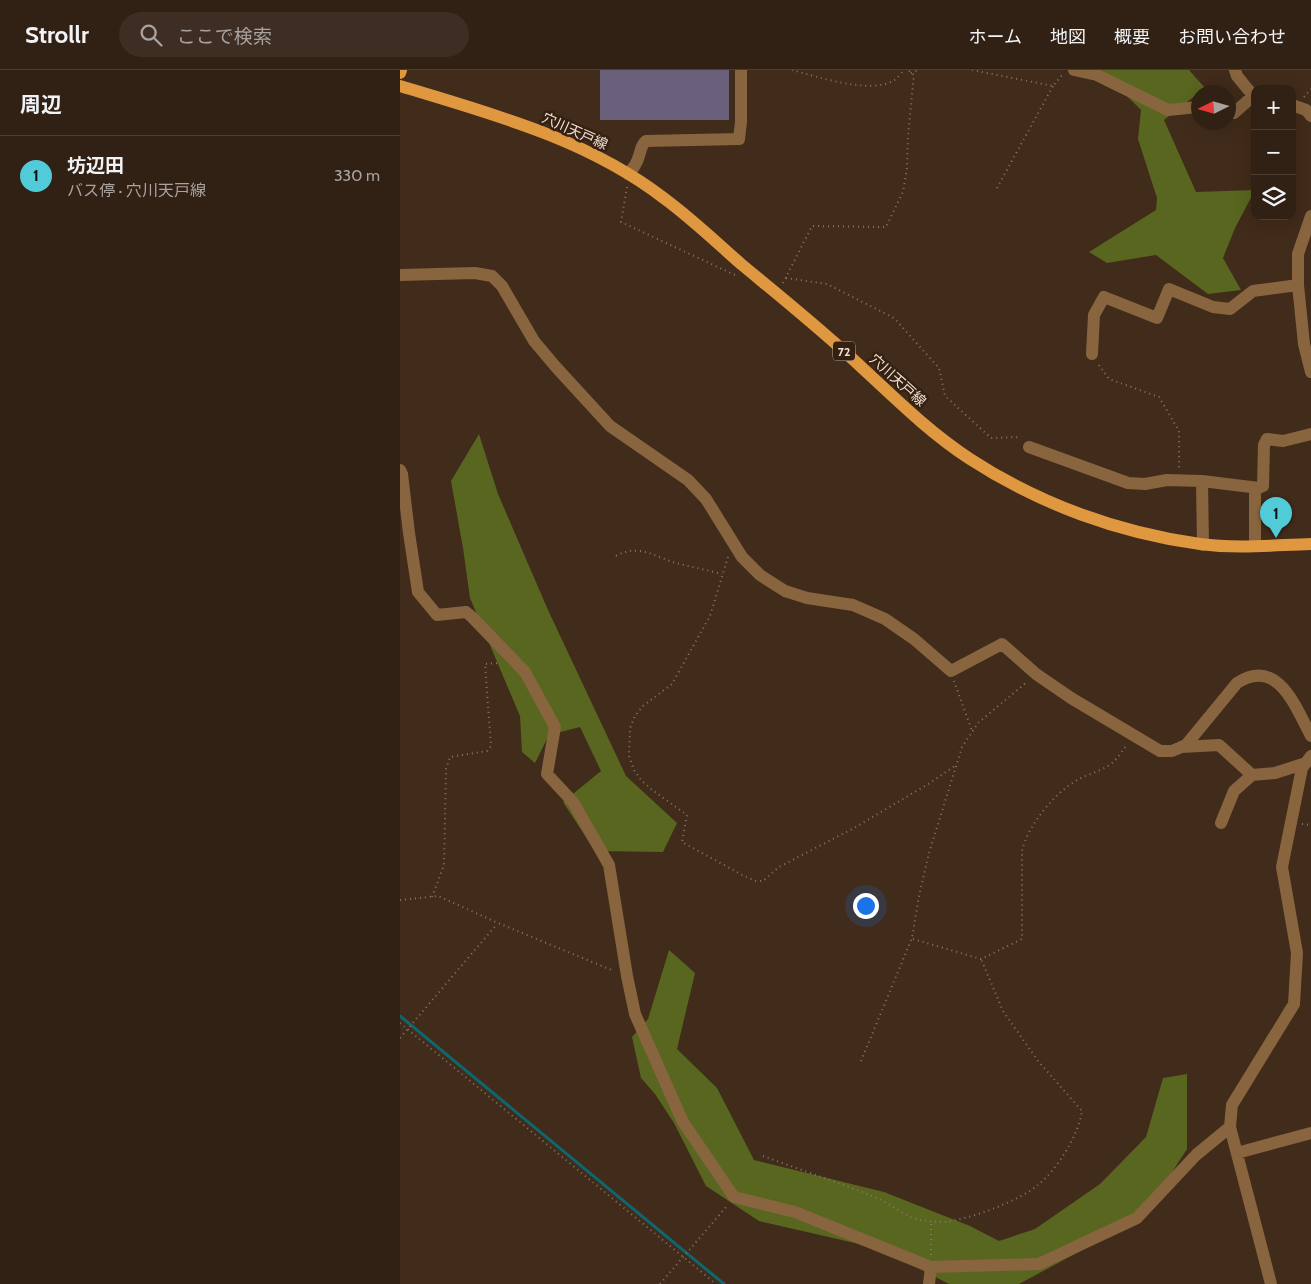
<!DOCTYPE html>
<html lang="ja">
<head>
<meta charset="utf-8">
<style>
  :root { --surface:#312014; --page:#3d2d22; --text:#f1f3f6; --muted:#a8a3a0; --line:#4c3e34; --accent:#52cbd8 }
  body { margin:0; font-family:Cabin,"Noto Sans JP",sans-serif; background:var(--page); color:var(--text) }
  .controls { position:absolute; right:15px; top:15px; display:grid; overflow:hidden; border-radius:10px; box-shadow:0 5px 20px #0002 }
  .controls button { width:45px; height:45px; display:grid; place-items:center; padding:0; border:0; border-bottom:1px solid var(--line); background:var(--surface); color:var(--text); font:25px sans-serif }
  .compass { position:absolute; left:791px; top:15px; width:45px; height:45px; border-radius:50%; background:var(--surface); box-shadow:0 5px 20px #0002; rotate:265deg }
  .you { position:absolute; left:465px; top:835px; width:18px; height:18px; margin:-12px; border:4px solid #fff; border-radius:50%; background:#1a73e8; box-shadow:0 0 0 8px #1a73e833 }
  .badge { display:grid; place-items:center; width:32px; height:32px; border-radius:50%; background:var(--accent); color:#111; font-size:16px; font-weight:700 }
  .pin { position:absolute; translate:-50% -41px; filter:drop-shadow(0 1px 2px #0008) }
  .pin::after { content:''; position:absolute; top:26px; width:18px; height:15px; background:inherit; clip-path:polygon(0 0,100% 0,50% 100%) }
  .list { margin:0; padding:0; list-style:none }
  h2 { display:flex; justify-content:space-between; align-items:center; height:65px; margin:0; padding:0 20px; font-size:21px }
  h2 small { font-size:16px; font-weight:400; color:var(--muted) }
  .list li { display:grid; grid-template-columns:32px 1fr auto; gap:15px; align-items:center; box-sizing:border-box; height:80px; padding:0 20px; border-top:1px solid var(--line) }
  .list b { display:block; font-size:19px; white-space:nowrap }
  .list p { margin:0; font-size:16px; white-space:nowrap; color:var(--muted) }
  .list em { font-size:16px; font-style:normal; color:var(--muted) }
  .icon { flex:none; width:28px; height:28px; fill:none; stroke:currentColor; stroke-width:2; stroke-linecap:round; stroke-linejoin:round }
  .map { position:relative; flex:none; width:911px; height:1214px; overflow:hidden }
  header { display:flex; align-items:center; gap:30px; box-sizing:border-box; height:70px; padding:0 25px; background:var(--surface); border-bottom:1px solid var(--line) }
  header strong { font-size:24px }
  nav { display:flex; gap:28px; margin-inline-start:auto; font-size:18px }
  .search { width:350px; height:45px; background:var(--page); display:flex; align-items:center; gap:12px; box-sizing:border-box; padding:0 18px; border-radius:28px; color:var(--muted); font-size:19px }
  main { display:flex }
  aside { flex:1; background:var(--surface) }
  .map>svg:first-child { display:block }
  .forest { fill:#59661f }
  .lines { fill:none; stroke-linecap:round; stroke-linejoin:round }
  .stream { stroke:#0e676f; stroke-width:3 }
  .building { fill:#69607b }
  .path { stroke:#897668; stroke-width:2; stroke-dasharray:1 4; stroke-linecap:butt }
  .minor { stroke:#88653f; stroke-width:12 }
  .major { stroke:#df9740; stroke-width:12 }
  .labels { text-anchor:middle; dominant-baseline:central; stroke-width:5; stroke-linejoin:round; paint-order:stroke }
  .shield { fill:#362110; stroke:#b8a79b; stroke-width:1 }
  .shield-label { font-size:12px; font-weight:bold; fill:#f0e1d7 }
  .street-label { font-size:14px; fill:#f0e1d7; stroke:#362110 }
</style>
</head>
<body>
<header>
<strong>Strollr</strong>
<div class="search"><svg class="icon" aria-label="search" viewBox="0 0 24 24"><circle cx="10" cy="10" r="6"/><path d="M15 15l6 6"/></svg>ここで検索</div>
<nav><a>ホーム</a><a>地図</a><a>概要</a><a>お問い合わせ</a></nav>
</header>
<main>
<aside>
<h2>周辺<small></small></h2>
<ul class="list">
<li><span class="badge">1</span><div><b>坊辺田</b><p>バス停 · 穴川天戸線</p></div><em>330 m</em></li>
</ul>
</aside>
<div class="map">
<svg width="911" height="1214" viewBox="0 0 911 1214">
  <rect width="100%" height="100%" fill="#412b1a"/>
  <!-- forest -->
  <path class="forest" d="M701,0H789L805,18L764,50L796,122L855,120L835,158L823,188L841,220L808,224L756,185L707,193L689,182L756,140L757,128L738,69L741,40Z
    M79,364L98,424L148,540L226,706L277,753L263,782L195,781L163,732L201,701L180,657L149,665L135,693L122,682L120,646L70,528L63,478L51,411Z
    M269,880L295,903L277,979L317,1018L354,1090L484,1122L570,1156L599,1171L635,1159L700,1114L746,1067L763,1008L787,1004V1079L756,1127L686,1178L619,1214H549L481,1179L359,1151L306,1116L274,1053L255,1024L241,1008L232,967L248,949Z"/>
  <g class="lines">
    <!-- stream -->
    <path class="stream" d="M0,946L324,1214"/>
  </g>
  <!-- building -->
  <path class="building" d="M200,0H329V50H200Z"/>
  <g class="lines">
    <!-- path -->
    <path class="path" d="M392,0C419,7 468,24 493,11C497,9 501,3 504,0
      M572,0L653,16L663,4
      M511,3L518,0
      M904,27L911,19
      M227,117L221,152L335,205
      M597,118L653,16
      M386,208L427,214L494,248L539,298L545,326L591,368L621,367
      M383,213L412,156L486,157L503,122L507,98L508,65L514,5L508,0
      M699,295L709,309L759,327L779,361V399
      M216,486C238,473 255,487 276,493C291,497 307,500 322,504
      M328,487L310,546L272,614L243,636L235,646L230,658L229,686L234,700L241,710L251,719L287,745L282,772L344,806L356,811H363L379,797L454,758L530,713L556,695
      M554,611L572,661
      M902,754L911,755
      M32,827L44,795L46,699L50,687L87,681L91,676L85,594L99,593
      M0,830L38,826L98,853L214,901
      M513,869L581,889L622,869V781C627,757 653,725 674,712C686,704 701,702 712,693C718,688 722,681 727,675
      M0,953L316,1214
      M0,968L97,854
      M461,991L512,868L519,826L529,783L562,677L578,653L628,611
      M363,1086C401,1100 440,1113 477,1128C491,1134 506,1148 521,1150C528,1151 536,1152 544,1152C568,1150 619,1131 638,1115C657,1100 679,1064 682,1041L638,991L603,941L581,889
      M531,1185V1152
      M260,1214L327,1136"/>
    <!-- minor -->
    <path class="minor" d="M674,0L697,5L768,40L798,37
      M835,0L837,6L855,28
      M892,35L906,40L911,46
      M828,43H834L852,27
      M228,104C233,99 237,93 239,86C241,80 241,75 246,71L339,69L341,52V0
      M911,146L898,184V215L904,274L911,302
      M0,205L75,203L92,206L102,216L134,271L155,296L210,356L288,410L306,429L342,487L360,505L385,521L407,528L453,535L485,549L514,569L551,601L602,574L636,604L671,628L760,681H772L786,675L837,613C878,587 895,636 911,666
      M692,284L694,245L704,227L757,248L769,219L813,237L830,239L853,221L898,215
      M629,377L728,413L745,414L767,410L802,411
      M0,400L2,404L9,463L18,522L37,545L66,542L72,547L125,602L155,657L147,704L173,732L209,795L227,906L235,944L283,1052L334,1127L395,1142L531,1197L639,1194L737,1148L796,1085L830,1057
      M803,475L802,411L859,418L863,416L864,375L867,369L883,371L911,364
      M855,476V418
      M781,677L819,675L852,705
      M821,753L834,721L852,705L875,703L906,693
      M837,1083L911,1063
      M529,1214L531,1197
      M871,1214L830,1057L832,1035L894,934L897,883L882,797L902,698L911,686"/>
    <!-- major -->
    <path class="major" d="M0,3L1,0
      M0,16C92,44 188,69 265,129C292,149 316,172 341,194C376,223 412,252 446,283C486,319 524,359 570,389C639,434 719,463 800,474C837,479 875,475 911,474"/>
  </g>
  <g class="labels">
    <!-- shield labels -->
    <rect class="shield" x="433" y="271.5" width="22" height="19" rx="4"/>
    <g class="shield-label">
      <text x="444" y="281">72</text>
    </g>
    <!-- street labels -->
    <g class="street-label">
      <text transform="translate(175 61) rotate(24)">穴川天戸線</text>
      <text transform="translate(498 310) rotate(42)">穴川天戸線</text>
    </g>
  </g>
</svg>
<div class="controls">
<button>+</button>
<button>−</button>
<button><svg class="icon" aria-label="layers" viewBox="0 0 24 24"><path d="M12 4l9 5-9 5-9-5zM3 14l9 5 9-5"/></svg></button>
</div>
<svg class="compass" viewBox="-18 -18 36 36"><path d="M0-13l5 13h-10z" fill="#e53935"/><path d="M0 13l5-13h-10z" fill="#a8a3a0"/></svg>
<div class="you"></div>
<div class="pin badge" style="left:876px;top:468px">1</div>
</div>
</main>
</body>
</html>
